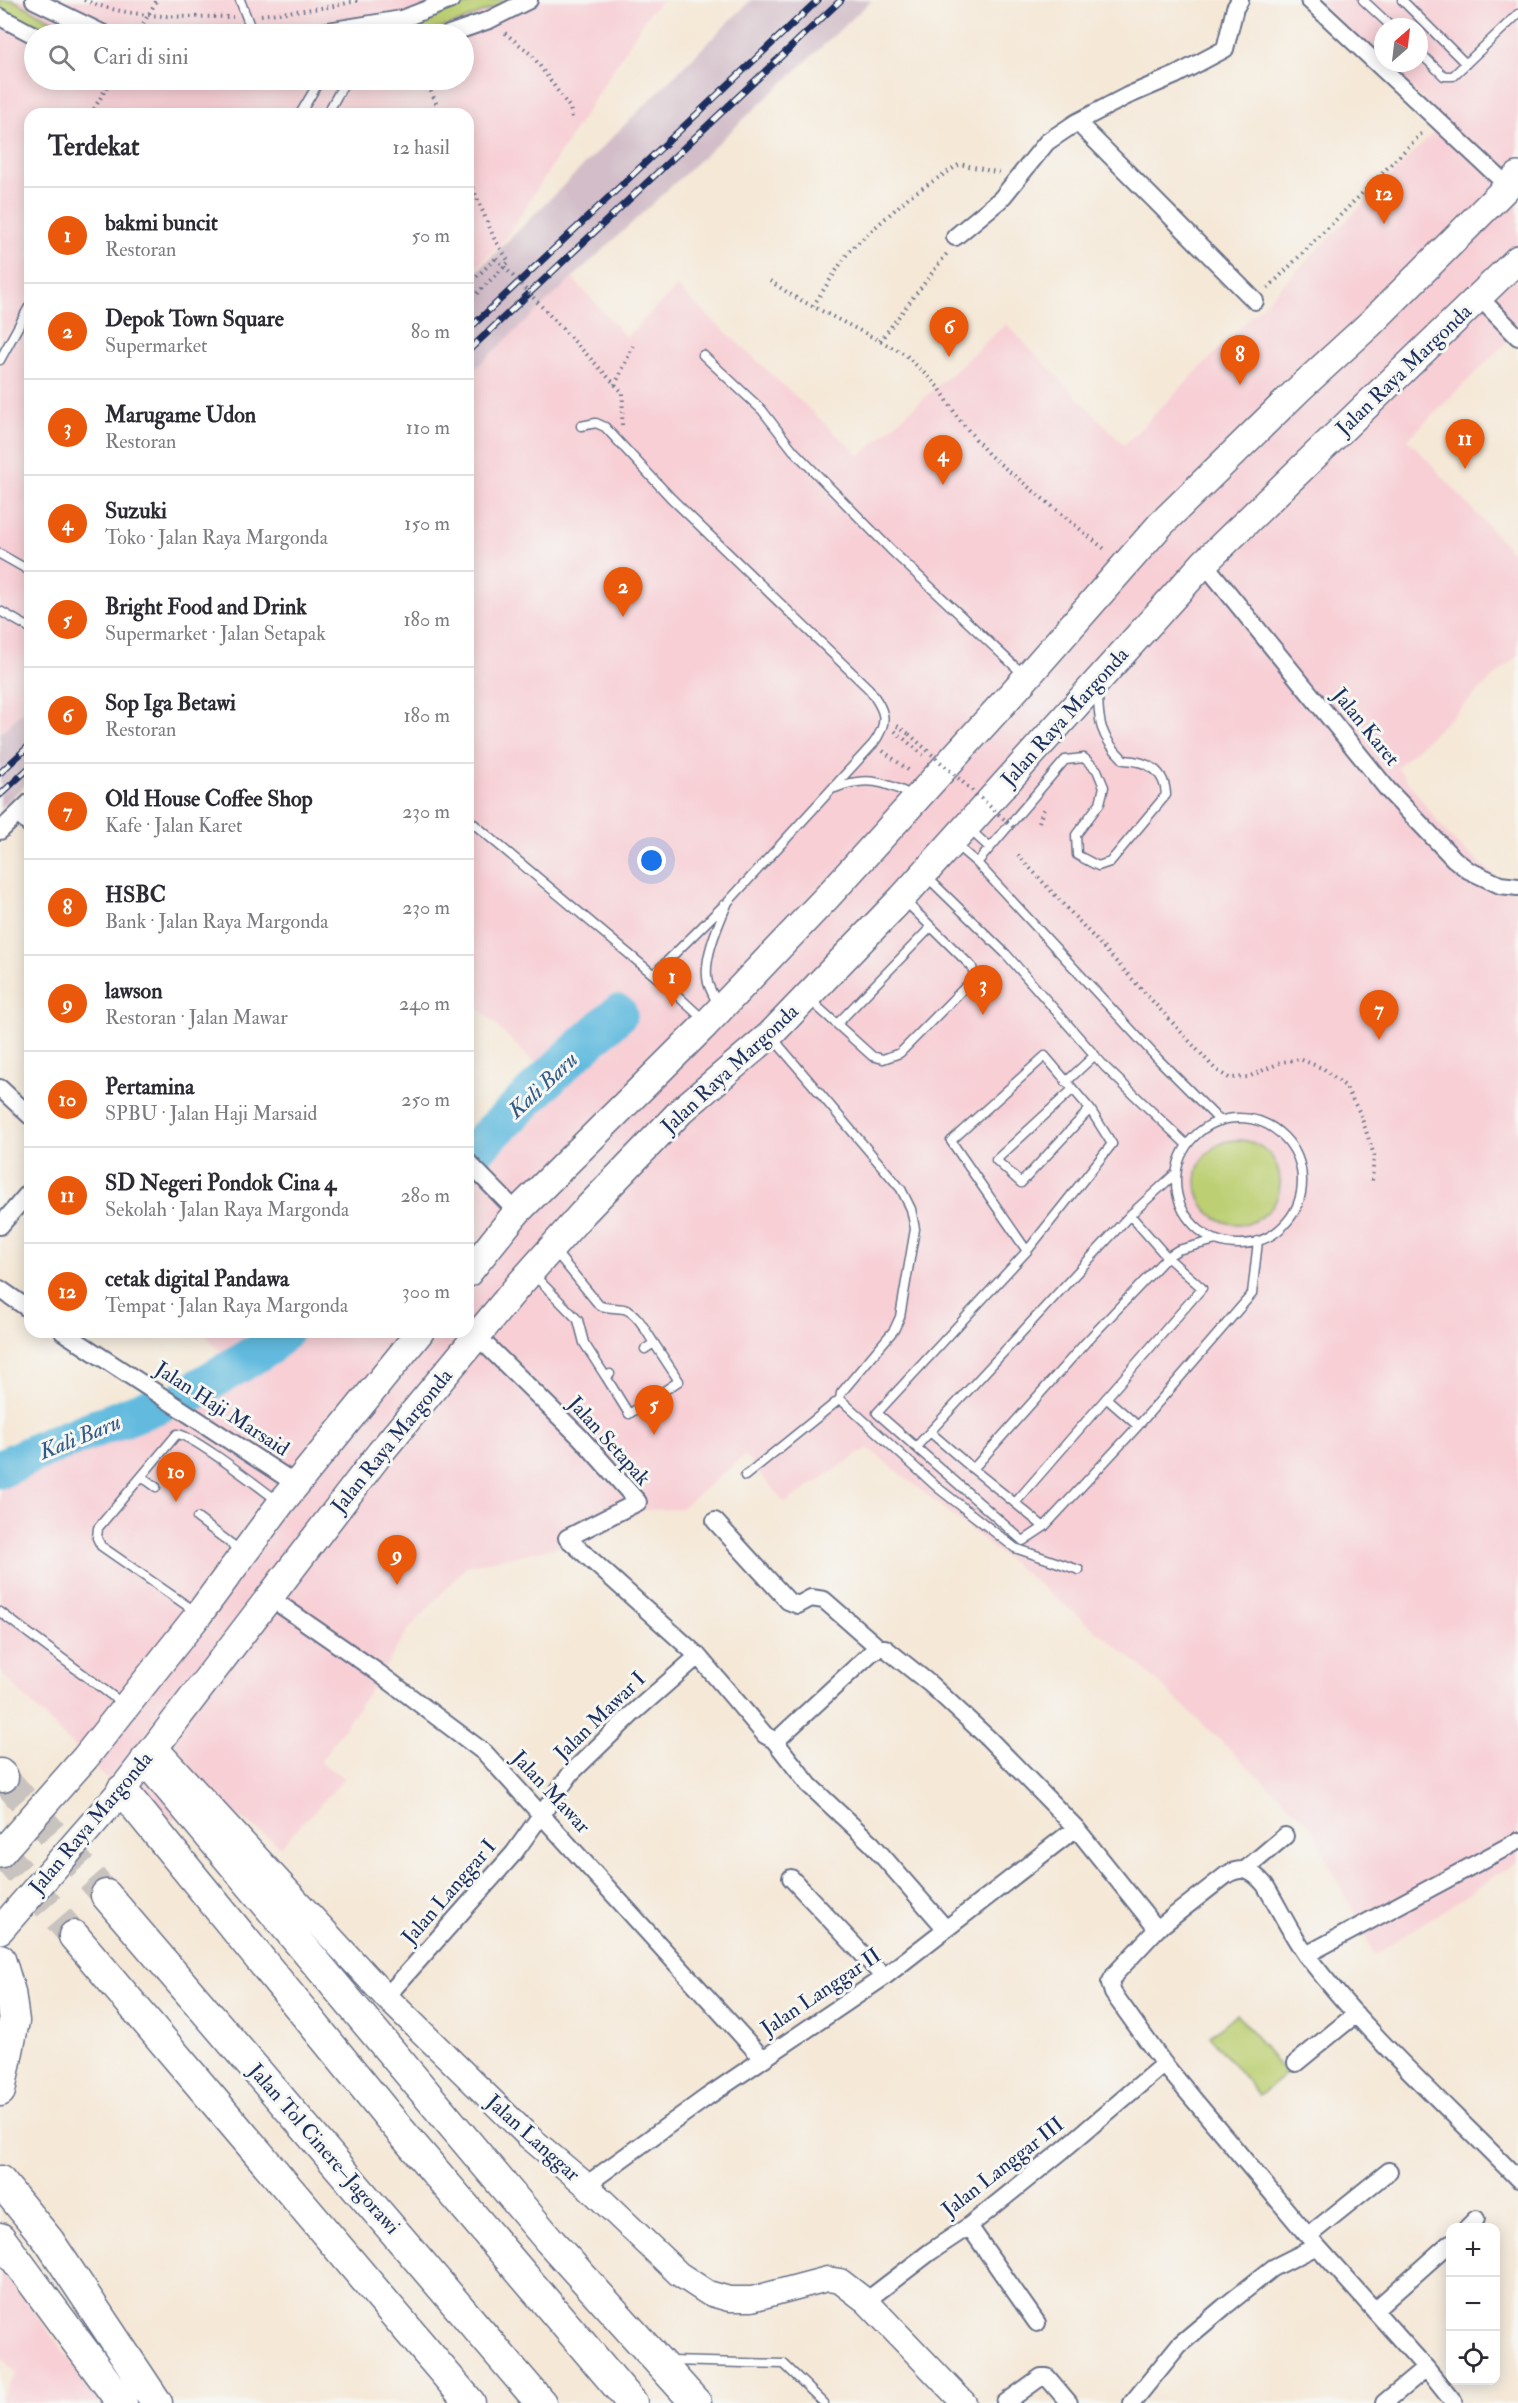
<!DOCTYPE html>
<html lang="id">
<head>
<meta charset="utf-8">
<style>
  :root { --surface:#fff; --page:#f7f7f7; --text:#2b2b33; --muted:#7c7c81; --line:#e1e1e2; --accent:#ea580c }
  body { margin:0; font-family:"IM FELL Double Pica",serif; background:var(--page); color:var(--text) }
  .controls { position:absolute; right:18px; bottom:18px; display:grid; overflow:hidden; border-radius:12px; box-shadow:0 3px 15px #0003 }
  .controls button { width:54px; height:54px; display:grid; place-items:center; padding:0; border:0; border-bottom:2px solid var(--line); background:var(--surface); color:var(--text); font:30px sans-serif }
  .compass { position:absolute; left:1374px; top:18px; width:54px; height:54px; border-radius:50%; background:var(--surface); box-shadow:0 3px 15px #0003; rotate:28deg }
  .you { position:absolute; left:652px; top:861px; width:21px; height:21px; margin:-15px; border:4px solid #fff; border-radius:50%; background:#1a73e8; box-shadow:0 0 0 9px #1a73e833 }
  .badge { display:grid; place-items:center; width:39px; height:39px; border-radius:50%; background:var(--accent); color:#fff; font-size:20px; font-weight:700 }
  .pin { position:absolute; translate:-50% -50px; filter:drop-shadow(0 2px 3px #0008) }
  .pin::after { content:''; position:absolute; top:32px; width:21px; height:18px; background:inherit; clip-path:polygon(0 0,100% 0,50% 100%) }
  .list { margin:0; padding:0; list-style:none }
  h2 { display:flex; justify-content:space-between; align-items:center; height:78px; margin:0; padding:0 24px; font-size:26px }
  h2 small { font-size:20px; font-weight:400; color:var(--muted) }
  .list li { display:grid; grid-template-columns:39px 1fr auto; gap:18px; align-items:center; box-sizing:border-box; height:96px; padding:0 24px; border-top:2px solid var(--line) }
  .list b { display:block; font-size:22px; white-space:nowrap }
  .list p { margin:0; font-size:20px; white-space:nowrap; color:var(--muted) }
  .list em { font-size:20px; font-style:normal; color:var(--muted) }
  .icon { flex:none; width:33px; height:33px; fill:none; stroke:currentColor; stroke-width:2; stroke-linecap:round; stroke-linejoin:round }
  .map { position:relative; flex:none; width:1518px; height:2403px; overflow:hidden }
  .search { position:absolute; background:var(--surface); box-shadow:0 3px 15px #0003; left:24px; top:24px; width:450px; height:66px; display:flex; align-items:center; gap:15px; box-sizing:border-box; padding:0 21px; border-radius:33px; color:var(--muted); font-size:22px }
  .panel { position:absolute; background:var(--surface); box-shadow:0 3px 15px #0003; left:24px; top:108px; width:450px; height:1230px; border-radius:18px }
  .map>svg:first-child { display:block }
  .built { fill:#f7cfd5; fill-rule:evenodd }
  .industrial { fill:#d2bdc8 }
  .green { fill:#bccf72; stroke:#6c7f68; stroke-width:1.5 }
  .lines { fill:none; stroke-linecap:round; stroke-linejoin:round }
  .river { stroke:#62bbdf; stroke-width:39 }
  .highway-tunnel { stroke:#c9c3bf; stroke-width:30; stroke-dasharray:30 15; stroke-linecap:butt }
  .lane-casing { stroke:#677088; stroke-width:11 }
  .street-casing { stroke:#677088; stroke-width:20 }
  .secondary-casing { stroke:#677088; stroke-width:27 }
  .primary-casing { stroke:#677088; stroke-width:30 }
  .highway-casing { stroke:#677088; stroke-width:33 }
  .path { stroke:#677088; stroke-width:4; stroke-dasharray:1.5 4.5; stroke-linecap:butt }
  .lane { stroke:#fff; stroke-width:8 }
  .street { stroke:#fff; stroke-width:16 }
  .secondary { stroke:#fff; stroke-width:24 }
  .primary { stroke:#fff; stroke-width:27 }
  .highway { stroke:#fff; stroke-width:30 }
  .rail-casing { stroke:#1b2f5e; stroke-width:7 }
  .rail { stroke:#f6f6f2; stroke-width:4.5; stroke-dasharray:14; stroke-linecap:butt }
  .path-bridge { stroke:#677088; stroke-width:4; stroke-dasharray:1.5 4.5; stroke-linecap:butt }
  .labels { text-anchor:middle; dominant-baseline:central; stroke-width:6; stroke-linejoin:round; paint-order:stroke }
  .street-label { font-size:21px; fill:#1b2f5e; stroke:#f6f6f2 }
  .water-label { font-size:22px; font-style:italic; fill:#305985; stroke:#f6f6f2 }
</style>
</head>
<body>
<div class="map">
<svg width="1518" height="2403" viewBox="0 0 1518 2403">
  <rect width="100%" height="100%" fill="#f6f6f2"/>
  <filter id="ink" filterUnits="userSpaceOnUse"><feTurbulence type="fractalNoise" baseFrequency=".0167" numOctaves="2"/><feDisplacementMap in="SourceGraphic" scale="12" xChannelSelector="R" yChannelSelector="G"/><feConvolveMatrix kernelMatrix="1 2 1 2 8 2 1 2 1" color-interpolation-filters="sRGB"/></filter>
  <filter id="wash" filterUnits="userSpaceOnUse"><feTurbulence type="fractalNoise" baseFrequency=".008" numOctaves="4" result="noise"/><feDisplacementMap in="SourceGraphic" scale="24" xChannelSelector="R" yChannelSelector="G"/><feGaussianBlur stdDeviation="1.35" result="paint"/><feColorMatrix in="noise" values="0 0 0 0 0 0 0 0 0 0 0 0 0 0 0 0 0 1.4 0 .05"/><feComposite in="paint" operator="in"/></filter>
  <g filter="url(#wash)">
    <rect width="100%" height="100%" fill="#f5e8d7"/>
    <!-- built -->
    <path class="built" d="M0,0H663L649,13L506,238L468,276V114H30V726L0,757ZM34,34H464V80H34Z
      M1316,0H1518V331L1408,439L1518,559V655L1397,767L1449,837L1518,895V1861L1375,1955L1310,1825L1142,1667L868,1448L785,1503L745,1456L680,1509L643,1510L599,1538L467,1566L408,1630L373,1686L320,1762L345,1778L280,1847L238,1815L194,1805L158,1831L0,1672V1469L230,1365L203,1332H468V1162L554,1083L468,997V349L557,261L626,337L677,287L860,456L1006,324L1124,445L1445,121L1384,63H1419V27H1383V62Z
      M0,2268L103,2403H0V2397L17,2374L0,2354Z"/>
    <!-- industrial -->
    <path class="industrial" d="M751,0H872L468,375V280Z
      M30,704V780L0,808V734Z"/>
    <!-- green -->
    <path class="green" d="M0,0H13L78,34H49L0,8Z
      M480,0H511L460,22L422,34H378Z
      M1196 1182a42 42 0 1 1 84 0a42 42 0 1 1-84 0Z
      M1237,2014L1286,2074L1259,2096L1210,2036Z"/>
    <g class="lines">
      <!-- river -->
      <path class="river" d="M468,1156L567,1060L618,1014
        M189,1394L267,1347L283,1332
        M0,1469L47,1447L159,1404"/>
    </g>
  </g>
  <g filter="url(#ink)">
    <g class="lines">
      <!-- highway-tunnel -->
      <path class="highway-tunnel" d="M3,1777L106,1895
        M0,1850L74,1936"/>
      <!-- lane casing -->
      <g class="lane-casing">
        <path id="lane" d="M240,0L253,34
          M1363,0L1392,27
          M1402,0L1466,64
          M1419,52L1444,76H1453L1518,14
          M300,114L320,80
          M327,114L346,80
          M703,355L762,410L793,450L891,550L1023,674
          M0,360L30,305
          M581,426L596,423L605,427L671,498L869,689C885,711 890,721 873,744L728,902C719,923 702,960 708,983C710,990 715,998 718,1005
          M0,554L30,571
          M0,611L30,628
          M835,788C866,776 884,781 913,796
          M468,819L667,986L704,1020
          M968,828L990,848
          M956,845L977,863L1158,1059L1220,1121
          M977,863L1065,760L1084,758L1097,770L1104,787L1100,803L1076,835L1077,855L1098,866L1110,862L1166,795C1165,770 1147,761 1124,760C1100,737 1098,722 1098,689
          M926,876L1006,954L1105,1067L1187,1145
          M654,974L724,905
          M809,999L872,1056L883,1059L900,1053L971,981L974,975L972,967L904,900
          M837,1024L931,927
          M772,1037L901,1189L911,1209L915,1229L900,1317L894,1330L841,1393L840,1399L938,1488L1015,1548L1079,1570
          M1045,1056L1090,1109L1112,1144L1027,1251L951,1141Z
          M1066,1082L1095,1055
          M1072,1090L996,1160L1021,1183L1090,1109
          M1176 1181a63 63 0 1 1 126 0a63 63 0 1 1-126 0Z
          M554,1250L599,1305C607,1309 615,1307 624,1309C638,1313 646,1332 654,1343L645,1349
          M1027,1251L877,1413L1023,1541L1044,1527L1138,1426L1252,1294L1258,1241
          M532,1273L578,1320L584,1343L606,1377L610,1374
          M606,1377L629,1414L679,1381L654,1343
          M1106,1398L1138,1426
          M930,1432L973,1469L1086,1342L1167,1257L1130,1215
          M916,1447L1130,1215L1176,1173
          M973,1469L1015,1503L1202,1288L1167,1257L1178,1250L1216,1240
          M745,1476L840,1399
          M142,1477L156,1487
          M1015,1503L1044,1527
          M197,1518L242,1552
          M0,1612L123,1704
          M196,1612L101,1546L97,1538L98,1528L177,1434C193,1435 260,1488 278,1501
          M670,2361L784,2364L824,2403"/>
      </g>
      <!-- street casing -->
      <g class="street-casing">
        <path id="street" d="M34,0L104,34
          M1309,0L1508,186
          M0,17L34,35
          M309,34L402,19L451,0
          M449,34L489,20L529,0
          M1077,122L1255,301
          M955,237L1001,199L1047,142L1077,122L1127,96L1176,75L1225,49L1235,8L1240,0
          M1479,297L1518,337
          M1204,563L1388,790L1454,859L1468,870L1500,885L1518,887
          M18,814L30,825
          M0,831L30,802
          M0,1088L30,1116
          M468,1162L517,1212
          M0,1226L30,1191
          M0,1289L30,1310
          M63,1332L296,1484
          M478,1337L580,1437L638,1502L567,1538L698,1656L765,1735L774,1740L778,1739L871,1653L879,1648H885L930,1684L988,1738L1076,1828L1157,1929
          M715,1521L788,1601L798,1605L811,1598L824,1600L879,1648
          M269,1597L376,1671L485,1753L763,2059
          M774,1740L809,1785L872,1844L946,1929
          M1246,1869L1285,1836
          M791,1878L884,1977
          M1306,1955L1518,1841
          M386,1997L514,1853L571,1773L632,1714L698,1656
          M1296,2063L1356,2014
          M586,2185L707,2097L884,1977L1076,1828
          M969,2226L1037,2323
          M1467,2228L1476,2219
          M1308,2236L1389,2171
          M866,2301L930,2252L969,2226L1063,2150L1164,2064
          M1375,2310L1450,2243
          M1005,2403L1041,2377H1047L1069,2403
          M1132,2403L1179,2345L1224,2307L1273,2268L1317,2246
          M1384,2403L1426,2368
          M1454,2403L1426,2368L1308,2236L1164,2064L1113,1993L1110,1983L1115,1974L1157,1929L1226,1875C1243,1865 1253,1871 1265,1885C1279,1908 1291,1934 1307,1956C1369,2037 1447,2106 1518,2179"/>
      </g>
      <!-- secondary casing -->
      <g class="secondary-casing">
        <path id="secondary" d="M155,1747L386,1997L528,2136L586,2185L679,2274L708,2293L729,2299H752L827,2279L840,2281L866,2301L964,2403"/>
      </g>
      <!-- primary casing -->
      <g class="primary-casing">
        <path id="primary" d="M468,1273L517,1212L705,1025L828,896L1026,678L1161,524L1299,389L1370,324L1518,176
          M0,1854L85,1758L199,1614L281,1503L420,1332
          M0,1930L122,1790L380,1453L518,1286L582,1214L682,1110L770,1035L902,898L1204,563L1518,259"/>
      </g>
      <!-- highway casing -->
      <g class="highway-casing">
        <path id="highway" d="M146,1760L549,2240L696,2403
          M0,1774L3,1777
          M122,1790L398,2128L632,2403
          M106,1895L541,2403
          M74,1936L470,2403
          M0,1959L10,1992L14,2021L0,2091
          M0,2181L49,2241L157,2403
          M0,2238L122,2403"/>
      </g>
      <!-- path -->
      <path class="path" d="M84,0C134,20 180,16 233,17
        M261,15L329,7L361,0
        M505,33L532,55L570,108L572,118
        M426,80L441,114
        M91,114L111,80
        M468,177L494,238L509,262L468,302
        M770,281L793,296L905,354L940,389L958,418L989,455L1107,551
        M468,285L496,258
        M1268,288L1424,131
        M813,306L849,251L910,196L960,164L1000,173
        M880,341L948,252
        M615,385L633,346
        M622,425L623,393
        M897,726L909,734
        M895,731L923,755
        M883,751L911,772
        M1039,822L1044,808
        M1018,855L1215,1069L1229,1078L1248,1077L1282,1062L1300,1059L1324,1069L1345,1086L1360,1113L1374,1155L1372,1181"/>
      <!-- lane -->
      <use href="#lane" class="lane"/>
      <!-- street -->
      <use href="#street" class="street"/>
      <!-- secondary -->
      <use href="#secondary" class="secondary"/>
      <!-- primary -->
      <use href="#primary" class="primary"/>
      <!-- highway -->
      <use href="#highway" class="highway"/>
      <!-- rail casing -->
      <g class="rail-casing">
        <path id="rail" d="M468,330L818,0
          M468,351L841,0
          M0,773L30,745
          M0,795L30,767"/>
      </g>
      <!-- rail -->
      <use href="#rail" class="rail"/>
      <!-- path-bridge -->
      <path class="path-bridge" d="M137,34L157,0
        M496,258L623,393
        M909,734L1014,828"/>
    </g>
  </g>
  <g class="labels">
    <!-- street labels -->
    <g class="street-label">
      <text transform="translate(1404 370) rotate(-44)">Jalan Raya Margonda</text>
      <text transform="translate(1065 717) rotate(-48)">Jalan Raya Margonda</text>
      <text transform="translate(1366 727) rotate(51)">Jalan Karet</text>
      <text transform="translate(730 1069) rotate(-43)">Jalan Raya Margonda</text>
      <text transform="translate(222 1409) rotate(33)">Jalan Haji Marsaid</text>
      <text transform="translate(392 1441) rotate(-51)">Jalan Raya Margonda</text>
      <text transform="translate(609 1441) rotate(48)">Jalan Setapak</text>
      <text transform="translate(600 1716) rotate(-44)">Jalan Mawar I</text>
      <text transform="translate(551 1792) rotate(47)">Jalan Mawar</text>
      <text transform="translate(91 1823) rotate(-50)">Jalan Raya Margonda</text>
      <text transform="translate(449 1892) rotate(-49)">Jalan Langgar I</text>
      <text transform="translate(821 1992) rotate(-34)">Jalan Langgar II</text>
      <text transform="translate(533 2138) rotate(42)">Jalan Langgar</text>
      <text transform="translate(324 2149) rotate(49)">Jalan Tol Cinere–Jagorawi</text>
      <text transform="translate(1003 2167) rotate(-38)">Jalan Langgar III</text>
    </g>
    <!-- water labels -->
    <g class="water-label">
      <text transform="translate(543 1085) rotate(-43)">Kali Baru</text>
      <text transform="translate(80 1437) rotate(-22)">Kali Baru</text>
    </g>
  </g>
</svg>
<div class="controls">
<button>+</button>
<button>−</button>
<button><svg class="icon" aria-label="locate" viewBox="0 0 24 24"><circle cx="12" cy="12" r="6"/><path d="M12 2v4M12 18v4M2 12h4M18 12h4"/></svg></button>
</div>
<svg class="compass" viewBox="-18 -18 36 36"><path d="M0-13l5 13h-10z" fill="#e53935"/><path d="M0 13l5-13h-10z" fill="#7c7c81"/></svg>
<div class="you"></div>
<div class="pin badge" style="left:672px;top:1007px">1</div>
<div class="pin badge" style="left:623px;top:617px">2</div>
<div class="pin badge" style="left:983px;top:1015px">3</div>
<div class="pin badge" style="left:943px;top:485px">4</div>
<div class="pin badge" style="left:654px;top:1435px">5</div>
<div class="pin badge" style="left:949px;top:357px">6</div>
<div class="pin badge" style="left:1379px;top:1040px">7</div>
<div class="pin badge" style="left:1240px;top:385px">8</div>
<div class="pin badge" style="left:397px;top:1585px">9</div>
<div class="pin badge" style="left:176px;top:1502px">10</div>
<div class="pin badge" style="left:1465px;top:469px">11</div>
<div class="pin badge" style="left:1384px;top:224px">12</div>
<div class="search"><svg class="icon" aria-label="search" viewBox="0 0 24 24"><circle cx="10" cy="10" r="6"/><path d="M15 15l6 6"/></svg>Cari di sini</div>
<section class="panel">
<h2>Terdekat<small>12 hasil</small></h2>
<ul class="list">
<li><span class="badge">1</span><div><b>bakmi buncit</b><p>Restoran</p></div><em>50 m</em></li>
<li><span class="badge">2</span><div><b>Depok Town Square</b><p>Supermarket</p></div><em>80 m</em></li>
<li><span class="badge">3</span><div><b>Marugame Udon</b><p>Restoran</p></div><em>110 m</em></li>
<li><span class="badge">4</span><div><b>Suzuki</b><p>Toko · Jalan Raya Margonda</p></div><em>150 m</em></li>
<li><span class="badge">5</span><div><b>Bright Food and Drink</b><p>Supermarket · Jalan Setapak</p></div><em>180 m</em></li>
<li><span class="badge">6</span><div><b>Sop Iga Betawi</b><p>Restoran</p></div><em>180 m</em></li>
<li><span class="badge">7</span><div><b>Old House Coffee Shop</b><p>Kafe · Jalan Karet</p></div><em>230 m</em></li>
<li><span class="badge">8</span><div><b>HSBC</b><p>Bank · Jalan Raya Margonda</p></div><em>230 m</em></li>
<li><span class="badge">9</span><div><b>lawson</b><p>Restoran · Jalan Mawar</p></div><em>240 m</em></li>
<li><span class="badge">10</span><div><b>Pertamina</b><p>SPBU · Jalan Haji Marsaid</p></div><em>250 m</em></li>
<li><span class="badge">11</span><div><b>SD Negeri Pondok Cina 4</b><p>Sekolah · Jalan Raya Margonda</p></div><em>280 m</em></li>
<li><span class="badge">12</span><div><b>cetak digital Pandawa</b><p>Tempat · Jalan Raya Margonda</p></div><em>300 m</em></li>
</ul>
</section>
</div>
</body>
</html>
